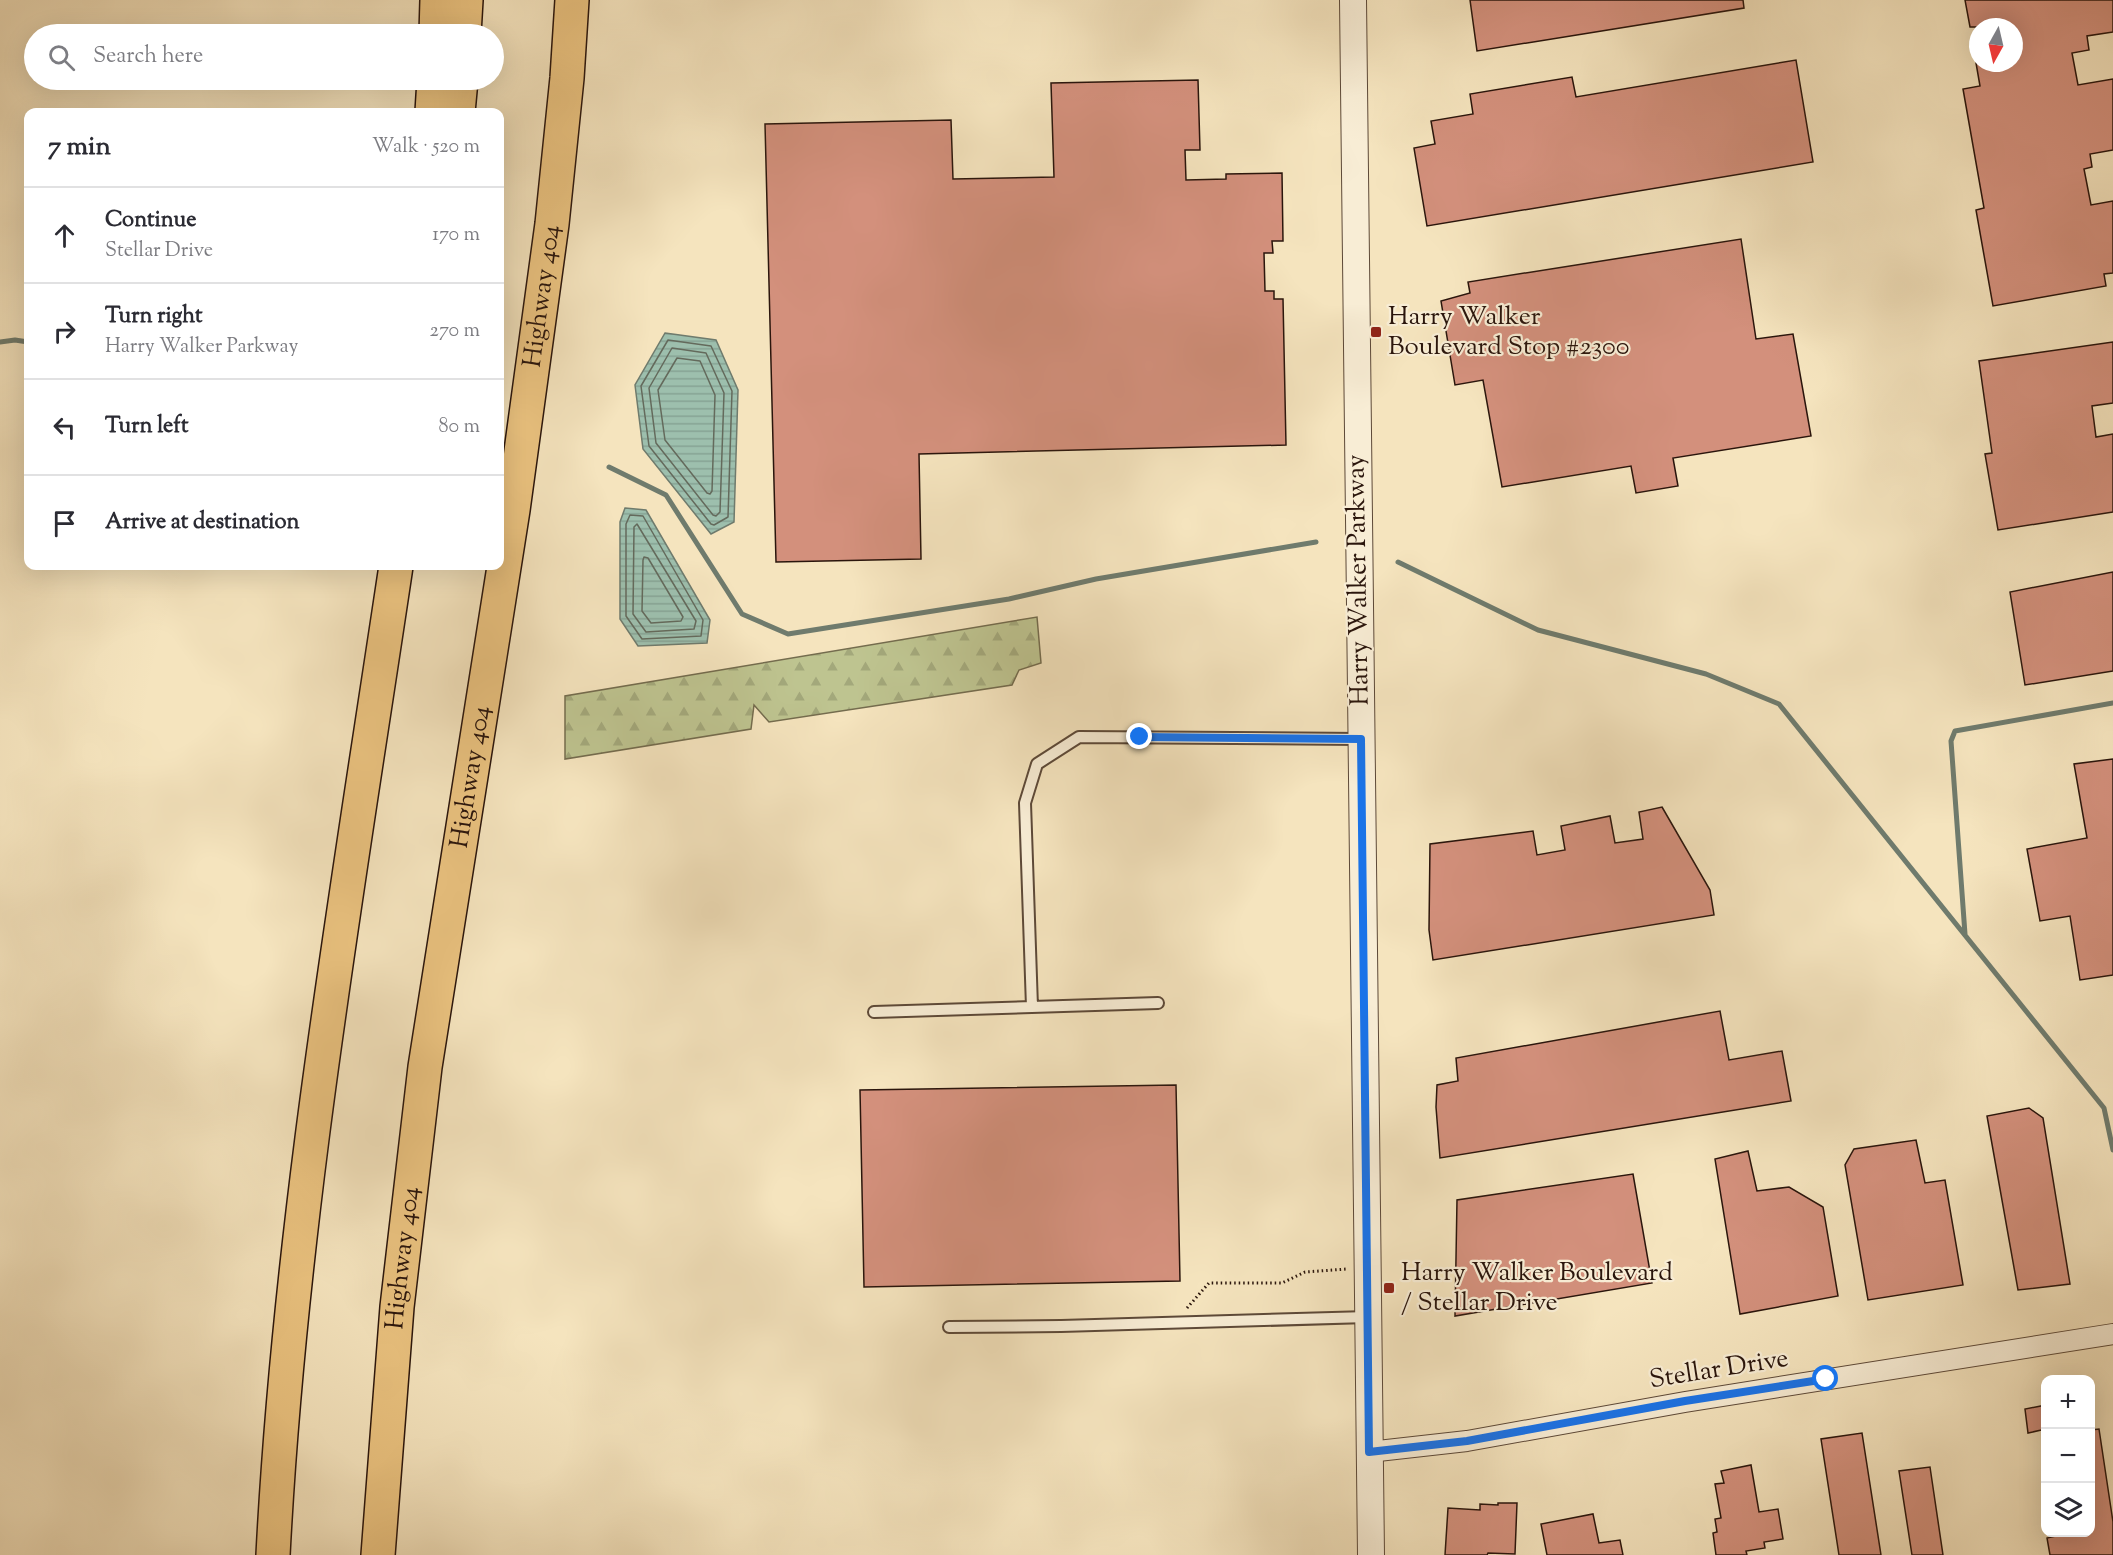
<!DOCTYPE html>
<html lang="en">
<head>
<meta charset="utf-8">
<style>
  :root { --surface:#fff; --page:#f2f2f3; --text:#2b2b33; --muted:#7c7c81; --line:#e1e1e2 }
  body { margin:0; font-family:"Sorts Mill Goudy",serif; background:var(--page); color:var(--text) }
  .controls { position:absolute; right:18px; bottom:18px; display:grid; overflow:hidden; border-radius:12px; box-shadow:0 6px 24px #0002 }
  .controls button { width:54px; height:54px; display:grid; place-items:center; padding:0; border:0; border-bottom:2px solid var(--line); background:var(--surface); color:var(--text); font:30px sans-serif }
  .compass { position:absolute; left:1969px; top:18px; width:54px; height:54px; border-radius:50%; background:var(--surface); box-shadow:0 6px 24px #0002; rotate:188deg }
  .stop { position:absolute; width:18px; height:18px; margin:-14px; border:4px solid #1a73e8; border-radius:50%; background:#fff }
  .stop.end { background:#1a73e8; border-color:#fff; box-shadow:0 2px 6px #0008 }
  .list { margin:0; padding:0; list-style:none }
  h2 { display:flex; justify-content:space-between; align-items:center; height:78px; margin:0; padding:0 24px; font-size:26px }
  h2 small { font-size:20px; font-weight:400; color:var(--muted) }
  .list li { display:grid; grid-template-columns:39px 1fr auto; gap:18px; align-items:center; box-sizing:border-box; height:96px; padding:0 24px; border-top:2px solid var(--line) }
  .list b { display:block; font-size:22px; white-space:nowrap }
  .list p { margin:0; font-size:20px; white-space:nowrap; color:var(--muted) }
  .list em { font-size:20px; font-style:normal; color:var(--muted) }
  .icon { flex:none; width:33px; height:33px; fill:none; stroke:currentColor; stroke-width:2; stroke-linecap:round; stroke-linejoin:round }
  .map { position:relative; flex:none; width:2113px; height:1555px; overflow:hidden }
  .search { position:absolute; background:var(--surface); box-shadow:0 6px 24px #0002; left:24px; top:24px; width:480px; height:66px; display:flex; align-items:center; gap:15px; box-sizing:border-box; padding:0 21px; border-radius:33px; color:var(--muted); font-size:22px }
  .panel { position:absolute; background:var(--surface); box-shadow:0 6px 24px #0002; left:24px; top:108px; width:480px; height:462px; border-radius:12px }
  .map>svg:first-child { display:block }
  .forest { fill:url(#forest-firs); stroke:#746c4e; stroke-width:1.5 }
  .water { fill:url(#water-rules); stroke:#6f7b6d; stroke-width:1.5 }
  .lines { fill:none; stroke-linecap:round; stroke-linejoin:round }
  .shore { stroke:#646a5c; stroke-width:1.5 }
  .stream { stroke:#6f7b6d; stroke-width:5 }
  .building { fill:#d3907c; stroke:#2a150c; stroke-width:1.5 }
  .service-casing { stroke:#5d4938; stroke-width:14 }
  .minor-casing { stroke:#5d4938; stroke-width:22 }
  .tertiary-casing { stroke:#5d4938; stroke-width:28 }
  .motorway-casing { stroke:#2a150c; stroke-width:36 }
  .path { stroke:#2a150c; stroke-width:3; stroke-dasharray:1.5 3; stroke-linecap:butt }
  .service { stroke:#f8edd5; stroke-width:10 }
  .minor { stroke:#f8edd5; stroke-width:20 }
  .tertiary { stroke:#f8edd5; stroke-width:26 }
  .motorway { stroke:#eac27f; stroke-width:33 }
  .route { stroke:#1a73e8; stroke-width:8 }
  .poi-dot { fill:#8f2418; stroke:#f8edd5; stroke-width:2 }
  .labels { text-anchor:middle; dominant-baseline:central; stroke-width:4.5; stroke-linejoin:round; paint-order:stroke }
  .street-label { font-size:26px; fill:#2a150c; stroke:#f8edd5 }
  .poi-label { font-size:26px; fill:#2a150c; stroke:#f8edd5; text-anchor:start }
</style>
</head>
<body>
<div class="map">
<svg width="2113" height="1555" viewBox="0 0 2113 1555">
  <defs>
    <pattern id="forest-firs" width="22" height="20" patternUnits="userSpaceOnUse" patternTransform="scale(1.5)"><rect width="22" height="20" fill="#bec490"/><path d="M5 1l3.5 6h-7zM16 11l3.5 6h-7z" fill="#a3a87b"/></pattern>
    <pattern id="water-rules" width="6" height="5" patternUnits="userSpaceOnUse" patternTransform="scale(1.5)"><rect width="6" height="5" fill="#9dbfad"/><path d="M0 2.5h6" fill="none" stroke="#87a394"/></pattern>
  </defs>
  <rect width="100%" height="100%" fill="#f5e4be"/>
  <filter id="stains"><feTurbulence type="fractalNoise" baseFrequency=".00333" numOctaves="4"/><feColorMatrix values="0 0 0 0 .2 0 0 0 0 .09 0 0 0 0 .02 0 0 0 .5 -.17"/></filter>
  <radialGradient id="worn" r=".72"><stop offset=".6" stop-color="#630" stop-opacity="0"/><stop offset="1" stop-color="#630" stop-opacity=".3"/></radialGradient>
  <!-- forest -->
  <path class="forest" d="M1037,617L1041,663L1019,670L1012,685L769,722L754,705L751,729L565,759V696Z"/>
  <!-- water -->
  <path class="water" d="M665,333L716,340L738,390L734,522L711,534L643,449L635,385Z
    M625,508L646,510L710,620L707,643L638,646L620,619V522Z"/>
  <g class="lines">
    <!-- shore -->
    <path class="shore" d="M668,340L711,346L732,391L728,517L714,525L711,524L649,446L641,386Z
      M672,348L706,353L724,393L720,512L716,516L713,515L656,443L649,388Z
      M677,358L700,361L715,395L712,491L710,494L707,493L665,440L658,390Z
      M630,515L643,516L703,620L701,636L642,639L626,616V524Z
      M637,524L696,621L694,629L646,632L633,614L634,527Z
      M644,557L648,558L683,617L681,621L651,623L642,611L643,560Z"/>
    <!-- stream -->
    <path class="stream" d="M0,342L15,340L28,342
      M609,467L666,495L742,614L788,634L1009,599L1096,579L1316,542
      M1398,562L1538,630L1706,674L1779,704L2104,1108L2113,1150
      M1965,934L1951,741L1955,731L2113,703"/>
  </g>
  <!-- building -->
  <path class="building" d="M1470,0H1743L1744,8L1477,51Z
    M1965,0H2113V32L2087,36L2089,50L2072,53L2078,85L2113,79V150L2090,154L2092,167L2084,169L2091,205L2113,201V273L2104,274L2106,286L1993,306L1976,210L1984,208L1963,89L1980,86L1976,63H2014V27H1970Z
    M1796,60L1813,162L1427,226L1414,148L1435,144L1431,121L1473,114L1470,94L1572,77L1576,97Z
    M1198,80L1200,150H1185L1186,180L1226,179V174L1282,173L1283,241H1272L1273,253H1264L1265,291H1274V299H1283L1286,445L919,454L921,559L776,562L765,124L951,120L953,179L1054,177L1051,83Z
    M1741,239L1756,339L1793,334L1811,436L1673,458L1678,486L1636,493L1631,466L1502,487L1483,380L1455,385L1441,301L1470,293L1468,282Z
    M2113,342V403L2092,406L2096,437L2113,434V512L1998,530L1985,454L1992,453L1979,361Z
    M2113,572V671L2025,685L2010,592Z
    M2113,759V975L2080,980L2070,916L2040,921L2027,849L2087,838L2074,764Z
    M1662,807L1710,890L1714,915L1433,960L1429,930L1430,844L1533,831L1537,855L1565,850L1561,826L1610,816L1615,843L1643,839L1639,812Z
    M1720,1011L1729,1060L1782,1051L1791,1101L1440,1158L1436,1107L1437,1085L1458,1081L1456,1058Z
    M1176,1085L1180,1281L864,1287L860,1090Z
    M2029,1108L2043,1118L2070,1284L2018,1290L1987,1116Z
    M1916,1140L1925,1183L1945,1180L1963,1285L1868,1300L1845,1165L1854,1149Z
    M1748,1151L1757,1191L1789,1187L1823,1207L1838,1296L1740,1314L1715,1159Z
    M1633,1174L1652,1283L1455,1316L1457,1200Z
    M2046,1405V1429L2028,1433L2025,1409Z
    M2099,1429L2113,1522V1555H2050L2047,1538L2056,1536L2055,1533H2091V1430Z
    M1862,1433L1881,1555H1839L1821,1439Z
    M1751,1465L1759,1512L1778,1509L1783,1539L1764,1542L1765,1548L1746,1551L1747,1555H1716L1713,1533L1717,1532L1715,1519L1721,1518L1715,1484L1724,1483L1721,1471Z
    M1930,1467L1943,1555H1912L1899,1471Z
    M1498,1503H1517L1515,1554L1488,1553L1487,1555H1445L1448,1508L1480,1510V1504L1498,1505Z
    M1593,1514L1599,1543L1620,1540L1623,1555H1547L1541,1524Z"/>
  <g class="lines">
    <!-- service casing -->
    <g class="service-casing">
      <path id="service" d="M1032,1007L1025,803L1037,764L1079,737L1361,739
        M874,1012L1158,1003
        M949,1327L1061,1326L1368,1317"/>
    </g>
    <!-- minor casing -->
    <g class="minor-casing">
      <path id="minor" d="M1369,1452L1467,1441L1685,1402L2113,1334"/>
    </g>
    <!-- tertiary casing -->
    <g class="tertiary-casing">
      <path id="tertiary" d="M1353,0L1371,1555"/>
    </g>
    <!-- motorway casing -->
    <g class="motorway-casing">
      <g id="motorway">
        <path d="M436,34L437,0"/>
        <path d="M464,34L466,0"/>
        <path d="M432,112L434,80"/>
        <path d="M458,112L461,80"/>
        <path d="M273,1555C290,1223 347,894 396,566"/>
        <path id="s1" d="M378,1555L397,1307L425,1067L513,510L552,224L567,78L572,0"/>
      </g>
    </g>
    <!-- path -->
    <path class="path" d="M1187,1308L1209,1283H1282L1305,1272L1347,1269"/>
    <!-- service -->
    <use href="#service" class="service"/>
    <!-- minor -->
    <use href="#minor" class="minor"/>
    <!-- tertiary -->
    <use href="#tertiary" class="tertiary"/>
    <!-- motorway -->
    <use href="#motorway" class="motorway"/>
  </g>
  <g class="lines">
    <!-- route -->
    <path class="route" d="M1140,737L1361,739L1369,1452L1467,1441L1685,1401L1826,1379"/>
  </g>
  <!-- markers -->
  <g class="poi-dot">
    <rect x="1370" y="326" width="12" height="12" rx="3"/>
    <rect x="1383" y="1282" width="12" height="12" rx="3"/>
  </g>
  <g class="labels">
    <!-- street labels -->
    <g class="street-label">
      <text stroke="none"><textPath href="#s1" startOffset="1270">Highway 404</textPath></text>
      <text transform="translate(1359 580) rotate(-91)">Harry Walker Parkway</text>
      <text stroke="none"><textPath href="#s1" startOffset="784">Highway 404</textPath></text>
      <text stroke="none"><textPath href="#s1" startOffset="298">Highway 404</textPath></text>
      <text transform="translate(1719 1370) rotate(-9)">Stellar Drive</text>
    </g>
    <!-- poi labels -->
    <g class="poi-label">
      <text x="1388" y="317">Harry Walker<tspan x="1388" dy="30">Boulevard Stop #2300</tspan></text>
      <text x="1401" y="1273">Harry Walker Boulevard<tspan x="1401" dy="30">/ Stellar Drive</tspan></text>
    </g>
  </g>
  <rect width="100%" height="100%" filter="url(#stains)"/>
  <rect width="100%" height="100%" fill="url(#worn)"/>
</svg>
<div class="controls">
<button>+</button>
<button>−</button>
<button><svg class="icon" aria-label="layers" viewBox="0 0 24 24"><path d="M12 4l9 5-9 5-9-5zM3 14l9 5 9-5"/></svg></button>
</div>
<svg class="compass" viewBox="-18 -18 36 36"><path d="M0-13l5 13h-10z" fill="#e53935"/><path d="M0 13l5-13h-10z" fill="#7c7c81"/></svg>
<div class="stop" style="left:1826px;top:1379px"></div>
<div class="stop end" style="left:1140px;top:737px"></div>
<div class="search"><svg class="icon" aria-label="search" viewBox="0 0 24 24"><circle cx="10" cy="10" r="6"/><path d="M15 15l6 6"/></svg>Search here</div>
<section class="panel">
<h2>7 min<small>Walk · 520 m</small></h2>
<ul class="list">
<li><svg class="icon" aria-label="ahead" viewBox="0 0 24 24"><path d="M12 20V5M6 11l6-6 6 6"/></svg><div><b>Continue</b><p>Stellar Drive</p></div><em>170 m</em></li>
<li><svg class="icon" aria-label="right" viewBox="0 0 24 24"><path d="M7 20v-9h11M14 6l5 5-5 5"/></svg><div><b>Turn right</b><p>Harry Walker Parkway</p></div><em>270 m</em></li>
<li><svg class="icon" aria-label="left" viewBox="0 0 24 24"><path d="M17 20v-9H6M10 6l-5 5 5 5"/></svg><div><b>Turn left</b></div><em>80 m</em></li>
<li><svg class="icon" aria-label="arrive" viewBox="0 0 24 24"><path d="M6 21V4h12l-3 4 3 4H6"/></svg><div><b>Arrive at destination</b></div></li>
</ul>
</section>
</div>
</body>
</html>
